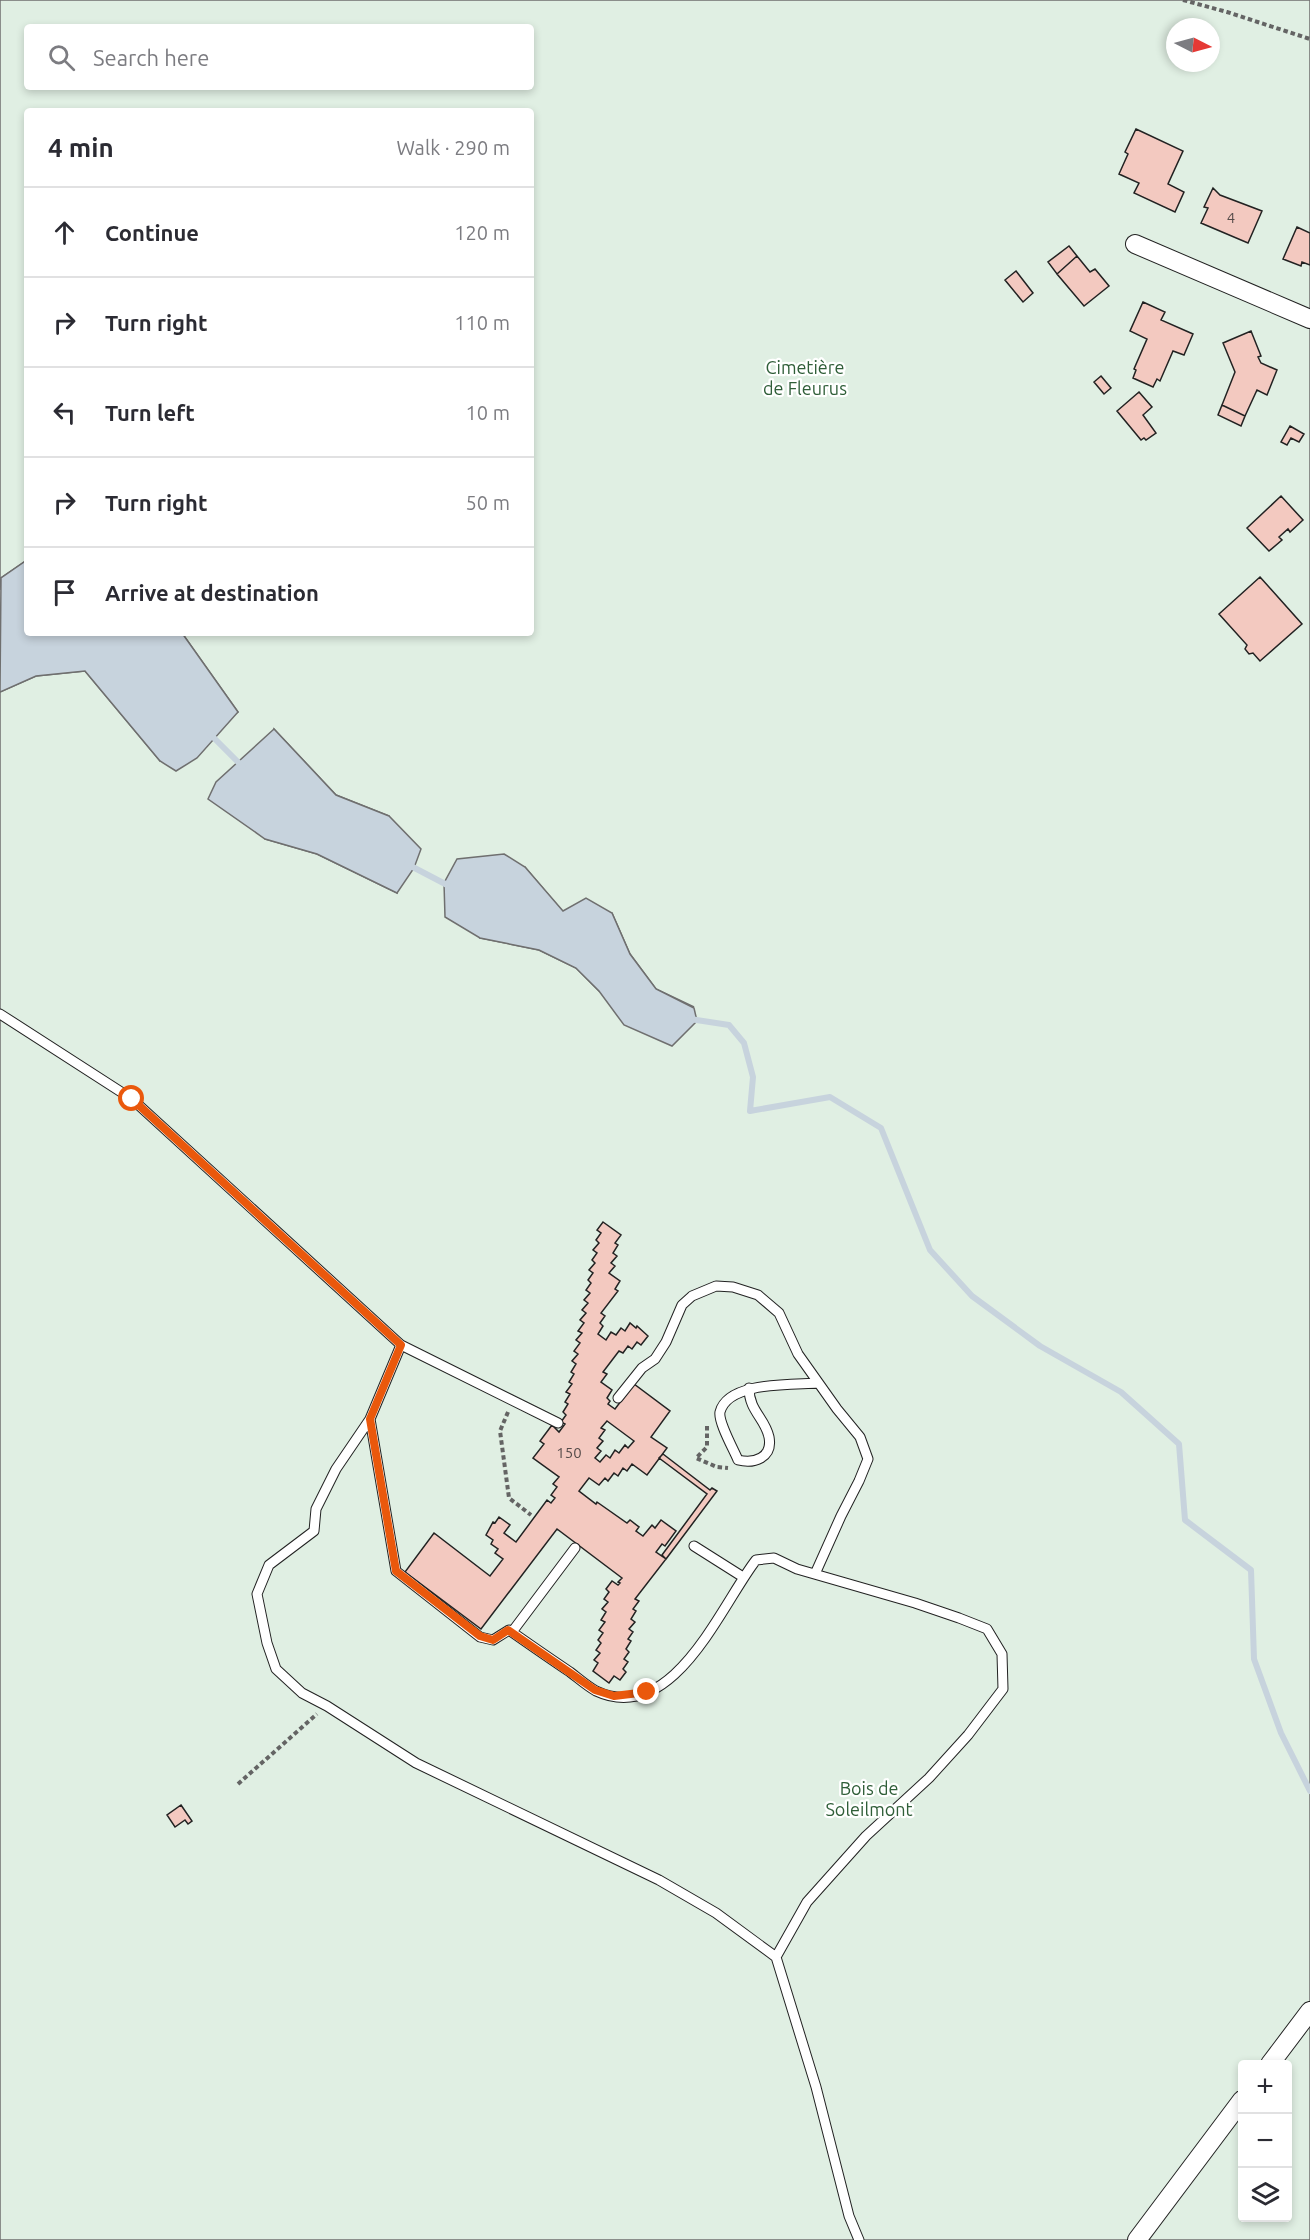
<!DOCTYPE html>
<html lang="en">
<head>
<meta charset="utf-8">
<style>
  :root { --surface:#fff; --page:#f2f2f3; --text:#2b2b33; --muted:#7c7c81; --line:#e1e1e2 }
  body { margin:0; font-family:Ubuntu,sans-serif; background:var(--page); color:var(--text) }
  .controls { position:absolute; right:18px; bottom:18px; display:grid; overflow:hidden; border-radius:6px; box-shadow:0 3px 9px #0003 }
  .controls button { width:54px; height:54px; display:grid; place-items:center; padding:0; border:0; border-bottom:2px solid var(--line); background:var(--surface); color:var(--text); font:30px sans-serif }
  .compass { position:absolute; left:1166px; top:18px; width:54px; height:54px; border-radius:50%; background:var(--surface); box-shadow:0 3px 9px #0003; rotate:96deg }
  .stop { position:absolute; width:18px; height:18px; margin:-14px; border:4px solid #ea580c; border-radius:50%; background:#fff }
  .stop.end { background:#ea580c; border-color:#fff; box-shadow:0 2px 6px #0008 }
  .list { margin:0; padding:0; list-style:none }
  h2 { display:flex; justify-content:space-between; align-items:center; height:78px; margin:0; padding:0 24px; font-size:26px }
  h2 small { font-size:20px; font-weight:400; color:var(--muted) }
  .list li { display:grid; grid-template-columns:39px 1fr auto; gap:18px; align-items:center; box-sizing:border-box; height:90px; padding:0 24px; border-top:2px solid var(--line) }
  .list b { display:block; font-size:22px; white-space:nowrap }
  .list em { font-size:20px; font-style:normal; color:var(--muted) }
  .icon { flex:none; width:33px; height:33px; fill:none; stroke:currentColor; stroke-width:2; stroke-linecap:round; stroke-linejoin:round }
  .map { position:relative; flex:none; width:1310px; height:2240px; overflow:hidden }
  .search { position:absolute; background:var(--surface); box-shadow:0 3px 9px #0003; left:24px; top:24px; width:510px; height:66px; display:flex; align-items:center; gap:15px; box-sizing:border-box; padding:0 21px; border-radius:6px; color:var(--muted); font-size:22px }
  .panel { position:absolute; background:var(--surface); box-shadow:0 3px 9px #0003; left:24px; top:108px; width:510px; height:528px; border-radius:6px }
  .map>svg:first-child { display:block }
  .green { fill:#e0efe3; stroke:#6f6f6f; stroke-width:1.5; fill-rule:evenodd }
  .water { fill:#c7d3dd; stroke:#6f6f6f; stroke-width:1.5 }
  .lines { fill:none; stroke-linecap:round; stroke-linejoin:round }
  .stream { stroke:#c7d3dd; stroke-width:6 }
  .building { fill:#f3c9c0; stroke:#222; stroke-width:1.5; fill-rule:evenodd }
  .service-casing { stroke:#222; stroke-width:11 }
  .minor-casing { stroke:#222; stroke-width:20 }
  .path { stroke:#646464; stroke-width:4; stroke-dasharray:4.5 3; stroke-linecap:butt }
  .service { stroke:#fff; stroke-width:9 }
  .minor { stroke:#fff; stroke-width:18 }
  .route { stroke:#ea580c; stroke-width:8 }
  .labels { text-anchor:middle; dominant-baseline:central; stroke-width:4.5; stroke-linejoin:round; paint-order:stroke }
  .number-label { font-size:15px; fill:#564c4a }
  .park-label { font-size:18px; fill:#2f5e38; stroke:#fff }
</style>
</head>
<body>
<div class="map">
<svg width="1310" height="2240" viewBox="0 0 1310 2240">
  <rect width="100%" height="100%" fill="#fff"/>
  <!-- green -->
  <path class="green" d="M0,0H1310V2240H0V692L36,676L85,671L160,761L238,712L182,633H531V111H27V560L1,578L0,590ZM27,27H531V87H27ZM1175,27H1211V63H1175ZM274,729L336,795L389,816L397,893L317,854L265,839ZM525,867L563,912L612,913L630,954L656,989L694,1007L599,991L576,968L539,950L480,938ZM1242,2064H1288V2218H1242Z"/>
  <!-- water -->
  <path class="water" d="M27,560V633H182L238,712L197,758L176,771L160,761L85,671L36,676L0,692L1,578Z
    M274,729L336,795L389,816L421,849L414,868L397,893L317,854L265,839L208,799L216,782Z
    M504,854L525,867L563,911L586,898L612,913L630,954L656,989L694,1008L697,1021L672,1046L624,1025L599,991L576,968L539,950L480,938L445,917L444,883L457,859Z"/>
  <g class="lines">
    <!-- stream -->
    <path class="stream" d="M209,733L242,766
      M407,864L451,887
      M690,1019L729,1025L744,1043L753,1077L750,1111L830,1097L881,1128L930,1250L972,1296L1040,1346L1121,1392L1179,1444L1185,1520L1251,1570L1254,1659L1281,1733L1310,1791"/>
  </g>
  <!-- building -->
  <path class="building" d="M1136,129L1183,151L1168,184L1184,192L1175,212L1134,193L1139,183L1119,174L1128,154L1125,152Z
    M1213,188L1220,195L1262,211L1248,243L1201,223L1208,208L1204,207Z
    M1297,227L1310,233V265L1302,262L1301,266L1283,259Z
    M1069,246L1077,256L1057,274L1048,262Z
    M1077,256L1090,272L1095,269L1109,286L1084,306L1057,274Z
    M1016,271L1033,293L1023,302L1005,280Z
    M1143,302L1165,312L1161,320L1193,334L1184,355L1173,351L1160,381L1157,379L1153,387L1133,378L1136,370L1134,369L1147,339L1130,331Z
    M1251,331L1261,356L1258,357L1261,363L1277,370L1267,395L1257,390L1245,416L1222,405L1235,372L1223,343Z
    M1101,376L1111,388L1104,394L1094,382Z
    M1139,392L1152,407L1143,415L1156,433L1146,440L1144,438L1141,440L1117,411Z
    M1222,405L1245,416L1241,426L1218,415Z
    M1290,426L1304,434L1299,442L1291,438L1287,445L1281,442Z
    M1281,496L1303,520L1290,532L1288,529L1279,537L1282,540L1269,551L1247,528Z
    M1260,577L1302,624L1260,661L1253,653L1249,654L1245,649L1247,645L1219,614Z
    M603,1222L621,1235L615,1243L618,1245L613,1253L617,1256L611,1263L615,1266L609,1273L620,1281L615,1289L618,1291L601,1313L605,1316L600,1323L603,1326L598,1334L606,1340L611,1332L616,1335L621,1328L625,1331L630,1323L636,1328L637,1326L648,1336L641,1345L637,1342L632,1349L628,1346L623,1353L619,1351L603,1372L607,1374L601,1382L612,1390L607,1398L610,1401L608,1404L615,1409L634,1384L670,1411L651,1437L667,1448L647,1475L632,1464L627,1471L623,1468L618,1476L614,1473L608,1481L605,1478L599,1485L589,1478L579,1491L596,1504L597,1502L627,1523L630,1520L639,1527L636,1531L643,1536L652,1525L655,1528L661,1520L676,1531L665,1546L662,1544L656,1552L666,1559L635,1599L639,1601L633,1609L636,1611L631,1619L635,1622L629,1629L633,1632L628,1639L631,1641L626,1649L629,1652L624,1659L628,1662L623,1669L626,1672L620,1680L614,1676L609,1683L593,1671L598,1663L594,1660L600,1653L596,1650L601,1643L598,1640L603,1633L599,1630L605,1622L601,1620L606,1612L602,1609L608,1602L604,1599L609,1592L606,1589L612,1581L618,1585L620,1583L618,1582L622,1578L557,1529L481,1629L405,1572L434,1533L490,1576L503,1559L495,1553L498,1549L491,1544L493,1540L486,1535L493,1522L495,1523L499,1517L510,1525L504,1533L516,1542L547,1500L551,1503L555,1498L551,1495L557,1487L553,1484L559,1477L533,1458L544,1444L540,1441L552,1425L559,1432L565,1424L561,1422L566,1415L563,1412L568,1404L565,1402L570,1394L566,1392L572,1384L569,1382L574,1374L571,1372L576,1364L572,1361L578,1354L574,1351L580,1343L576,1340L582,1333L578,1331L584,1323L580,1320L586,1313L582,1310L588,1303L584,1300L590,1293L586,1290L591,1283L588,1280L593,1273L589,1270L595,1263L592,1260L597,1253L593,1250L599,1243L596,1240L601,1233L597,1230ZM607,1421L634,1441L628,1448L625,1445L619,1453L615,1450L610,1458L606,1455L600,1462L595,1458L601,1451L597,1448L603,1441L599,1438L605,1430L601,1428Z
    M663,1454L710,1490L712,1488L717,1491L666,1559L662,1555L707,1494L659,1458Z
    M181,1805L192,1821L188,1824L185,1820L175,1827L167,1815Z"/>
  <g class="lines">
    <!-- service casing -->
    <g class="service-casing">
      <path id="service" d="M0,1014L132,1099L401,1345L558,1423
        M401,1345L370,1419L396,1571L480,1637L493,1640L509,1630C529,1644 549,1658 570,1672C578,1678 587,1686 596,1691C673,1727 721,1605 756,1560L774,1558L797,1569L915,1603L959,1618L987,1629L1002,1654L1003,1689L968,1735L929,1778L866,1836L807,1902L776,1957
        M749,1388C749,1411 765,1418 769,1437C773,1458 754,1464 738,1460C734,1450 718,1422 720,1412C728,1381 793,1385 818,1383
        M618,1398L642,1368L655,1359L666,1342L682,1305L692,1296L716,1286L733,1287L758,1295L779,1313L798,1354L837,1409L860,1437L868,1459L859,1481L841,1516L815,1574
        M370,1419L336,1469L316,1509L314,1531L269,1565L257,1594L267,1643L276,1669L302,1693L327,1706L416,1763L659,1880L716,1913L776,1957L816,2087L849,2216L859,2240
        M694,1546L743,1577
        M512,1632L575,1548"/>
    </g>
    <!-- minor casing -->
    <g class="minor-casing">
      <path id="minor" d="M1135,244L1310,319
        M1270,2064L1310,2011
        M1137,2240L1242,2100"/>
    </g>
    <!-- path -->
    <path class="path" d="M1183,0L1227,12L1310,39
      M508,1412L500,1431L509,1498L531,1515
      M707,1426V1447L696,1458L717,1467L728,1468
      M238,1784L317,1714"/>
    <!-- service -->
    <use href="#service" class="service"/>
    <!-- minor -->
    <use href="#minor" class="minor"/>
  </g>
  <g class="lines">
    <!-- route -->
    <path class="route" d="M132,1099L401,1345L370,1419L396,1571L480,1636L493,1640L508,1630L595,1690L614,1696L647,1692"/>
  </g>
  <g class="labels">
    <!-- number labels -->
    <g class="number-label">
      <text x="1231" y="217">4</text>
      <text x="569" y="1452">150</text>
    </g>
    <!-- park labels -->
    <g class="park-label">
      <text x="805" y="367">Cimetière<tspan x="805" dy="21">de Fleurus</tspan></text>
      <text x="869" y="1788">Bois de<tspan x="869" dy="21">Soleilmont</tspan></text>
    </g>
  </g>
</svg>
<div class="controls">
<button>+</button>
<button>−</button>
<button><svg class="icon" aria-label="layers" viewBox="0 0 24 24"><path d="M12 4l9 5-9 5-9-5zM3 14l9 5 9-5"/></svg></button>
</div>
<svg class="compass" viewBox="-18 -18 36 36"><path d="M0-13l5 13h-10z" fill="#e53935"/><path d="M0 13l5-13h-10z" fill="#7c7c81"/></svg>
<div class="stop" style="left:132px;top:1099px"></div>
<div class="stop end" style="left:647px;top:1692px"></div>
<div class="search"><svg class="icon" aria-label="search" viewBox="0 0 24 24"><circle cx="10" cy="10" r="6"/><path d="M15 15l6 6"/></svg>Search here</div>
<section class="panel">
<h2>4 min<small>Walk · 290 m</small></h2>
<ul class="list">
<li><svg class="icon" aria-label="ahead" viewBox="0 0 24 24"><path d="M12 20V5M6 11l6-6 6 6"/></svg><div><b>Continue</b></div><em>120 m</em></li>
<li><svg class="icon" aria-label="right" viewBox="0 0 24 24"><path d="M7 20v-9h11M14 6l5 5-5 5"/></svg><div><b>Turn right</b></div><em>110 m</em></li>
<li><svg class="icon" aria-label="left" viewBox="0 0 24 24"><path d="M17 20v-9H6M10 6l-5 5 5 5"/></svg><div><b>Turn left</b></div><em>10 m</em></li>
<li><svg class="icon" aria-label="right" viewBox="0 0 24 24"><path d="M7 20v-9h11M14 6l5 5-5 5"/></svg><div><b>Turn right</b></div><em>50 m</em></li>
<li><svg class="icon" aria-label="arrive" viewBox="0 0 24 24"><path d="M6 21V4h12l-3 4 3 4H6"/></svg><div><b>Arrive at destination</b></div></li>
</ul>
</section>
</div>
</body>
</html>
